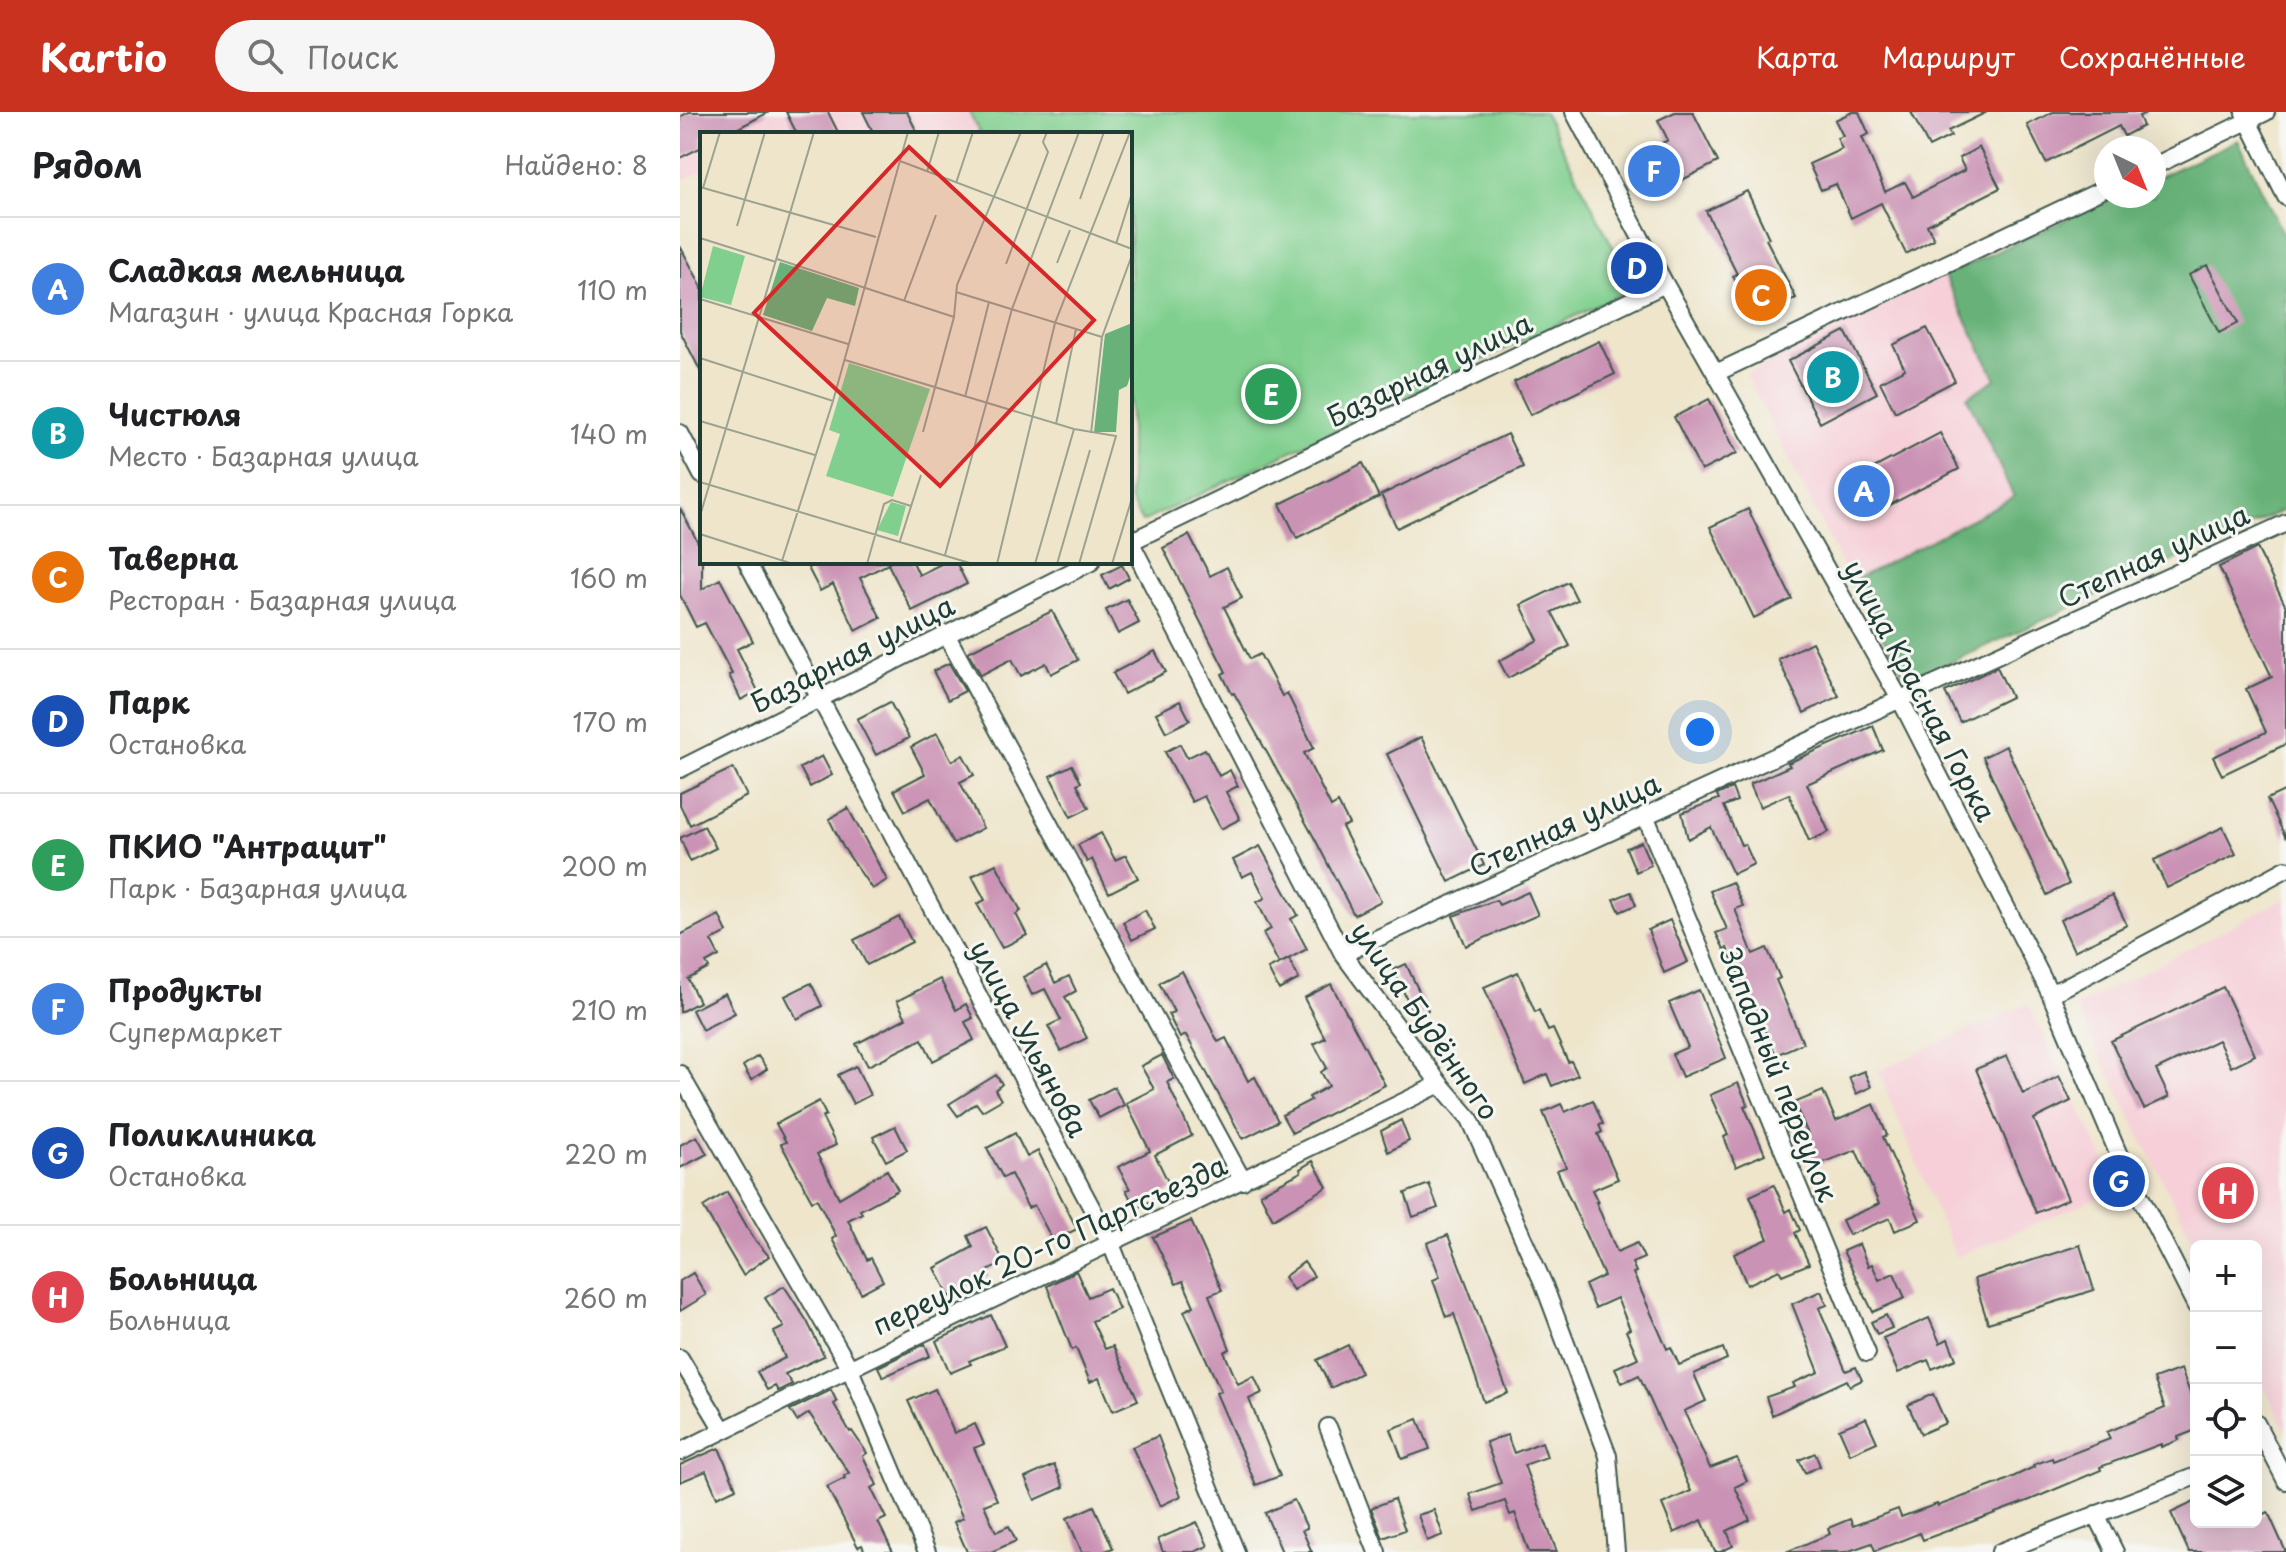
<!DOCTYPE html>
<html lang="ru">
<head>
<meta charset="utf-8">
<style>
  :root { --surface:#fff; --page:#f6f6f6; --text:#202124; --muted:#757577; --line:#e0e0e0; --accent:#c8321e }
  body { margin:0; font-family:"Playpen Sans",sans-serif; background:var(--page); color:var(--text) }
  .controls { position:absolute; right:24px; bottom:24px; display:grid; overflow:hidden; border-radius:12px; box-shadow:0 8px 32px #0002 }
  .controls button { width:72px; height:72px; display:grid; place-items:center; padding:0; border:0; border-bottom:2px solid var(--line); background:var(--surface); color:var(--text); font:40px sans-serif }
  .compass { position:absolute; left:1414px; top:24px; width:72px; height:72px; border-radius:50%; background:var(--surface); box-shadow:0 8px 32px #0002; rotate:137deg }
  .you { position:absolute; left:1020px; top:620px; width:28px; height:28px; margin:-20px; border:6px solid #fff; border-radius:50%; background:#1a73e8; box-shadow:0 0 0 12px #1a73e833 }
  .badge { display:grid; place-items:center; width:52px; height:52px; border-radius:50%; background:var(--accent); color:#fff; font-size:26px; font-weight:700 }
  .pin { position:absolute; translate:-50% -50%; border:4px solid #fff; box-shadow:0 2px 8px #0006 }
  .list { margin:0; padding:0; list-style:none }
  h2 { display:flex; justify-content:space-between; align-items:center; height:104px; margin:0; padding:0 32px; font-size:34px }
  h2 small { font-size:26px; font-weight:400; color:var(--muted) }
  .list li { display:grid; grid-template-columns:52px 1fr auto; gap:24px; align-items:center; box-sizing:border-box; height:144px; padding:0 32px; border-top:2px solid var(--line) }
  .list b { display:block; font-size:30px; white-space:nowrap }
  .list p { margin:0; font-size:26px; white-space:nowrap; color:var(--muted) }
  .list em { font-size:26px; font-style:normal; color:var(--muted) }
  .icon { flex:none; width:44px; height:44px; fill:none; stroke:currentColor; stroke-width:2; stroke-linecap:round; stroke-linejoin:round }
  .map { position:relative; flex:none; width:1606px; height:1440px; overflow:hidden }
  header { display:flex; align-items:center; gap:48px; box-sizing:border-box; height:112px; padding:0 40px; background:var(--accent); color:#fff }
  header strong { font-size:38px }
  nav { display:flex; gap:44px; margin-inline-start:auto; font-size:28px }
  .search { width:560px; height:72px; background:var(--page); display:flex; align-items:center; gap:20px; box-sizing:border-box; padding:0 28px; border-radius:44px; color:var(--muted); font-size:30px }
  main { display:flex }
  aside { flex:1; background:var(--surface) }
  .map>svg:first-child { display:block }
  .built { fill:#f6cfd8 }
  .green { fill:#80cf8e; stroke:#508661; stroke-width:2 }
  .forest { fill:#68b279; stroke:#447856; stroke-width:2 }
  .building { fill:#ca92b4 }
  .lines { fill:none; stroke-linecap:round; stroke-linejoin:round }
  .street-casing { stroke:#3e564b; stroke-width:20 }
  .street { stroke:#fff; stroke-width:16 }
  .labels { text-anchor:middle; dominant-baseline:central; stroke-width:6; stroke-linejoin:round; paint-order:stroke }
  .street-label { font-size:28px; fill:#1f3d34; stroke:#f6f6f2 }
  .inset-road { fill:none; stroke:#9ba28f; stroke-width:2 }
  .view { fill:#d62828; fill-opacity:0.15; stroke:#d62828; stroke-width:4 }
  .inset-edge { fill:none; stroke:#1f3d34; stroke-width:4 }
</style>
</head>
<body>
<header>
<strong>Kartio</strong>
<div class="search"><svg class="icon" aria-label="search" viewBox="0 0 24 24"><circle cx="10" cy="10" r="6"/><path d="M15 15l6 6"/></svg>Поиск</div>
<nav><a>Карта</a><a>Маршрут</a><a>Сохранённые</a></nav>
</header>
<main>
<aside>
<h2>Рядом<small>Найдено: 8</small></h2>
<ul class="list">
<li><span class="badge" style="background:#3f7fe0">A</span><div><b>Сладкая мельница</b><p>Магазин · улица Красная Горка</p></div><em>110 m</em></li>
<li><span class="badge" style="background:#0f9aa8">B</span><div><b>Чистюля</b><p>Место · Базарная улица</p></div><em>140 m</em></li>
<li><span class="badge" style="background:#e8710a">C</span><div><b>Таверна</b><p>Ресторан · Базарная улица</p></div><em>160 m</em></li>
<li><span class="badge" style="background:#1a4fb4">D</span><div><b>Парк</b><p>Остановка</p></div><em>170 m</em></li>
<li><span class="badge" style="background:#2e9e5b">E</span><div><b>ПКИО &quot;Антрацит&quot;</b><p>Парк · Базарная улица</p></div><em>200 m</em></li>
<li><span class="badge" style="background:#3f7fe0">F</span><div><b>Продукты</b><p>Супермаркет</p></div><em>210 m</em></li>
<li><span class="badge" style="background:#1a4fb4">G</span><div><b>Поликлиника</b><p>Остановка</p></div><em>220 m</em></li>
<li><span class="badge" style="background:#e0444e">H</span><div><b>Больница</b><p>Больница</p></div><em>260 m</em></li>
</ul>
</aside>
<div class="map">
<svg width="1606" height="1440" viewBox="0 0 1606 1440">
  <rect width="100%" height="100%" fill="#f6f6f2"/>
  <filter id="ink" filterUnits="userSpaceOnUse"><feTurbulence type="fractalNoise" baseFrequency=".0125" numOctaves="2"/><feDisplacementMap in="SourceGraphic" scale="16" xChannelSelector="R" yChannelSelector="G"/><feConvolveMatrix kernelMatrix="1 2 1 2 8 2 1 2 1" color-interpolation-filters="sRGB"/></filter>
  <filter id="wash" filterUnits="userSpaceOnUse"><feTurbulence type="fractalNoise" baseFrequency=".006" numOctaves="4" result="noise"/><feDisplacementMap in="SourceGraphic" scale="32" xChannelSelector="R" yChannelSelector="G"/><feGaussianBlur stdDeviation="1.8" result="paint"/><feColorMatrix in="noise" values="0 0 0 0 0 0 0 0 0 0 0 0 0 0 0 0 0 1.4 0 .05"/><feComposite in="paint" operator="in"/></filter>
  <g filter="url(#wash)">
    <rect width="100%" height="100%" fill="#eee5cb"/>
    <!-- built -->
    <path class="built" d="M0,0H289L300,22H103L101,20L96,22H22V59L0,69Z
      M1264,164L1317,268L1287,285L1334,386L1171,470L1066,262Z
      M1606,786V1319L1576,1258V1134L1516,1135L1396,895Z
      M1348,892L1439,1077L1276,1145L1198,959Z"/>
    <!-- green -->
    <path class="green" d="M289,0H864L954,176L462,410L450,388V22H300Z"/>
    <!-- forest -->
    <path class="forest" d="M1558,28L1606,129V397L1228,570L1171,470L1334,385L1287,285L1316,267L1264,164L1437,84H1474V67Z"/>
    <g id="blocks">
      <!-- building -->
      <path class="building" d="M9,0H89L47,22H22V35L0,46V5Z
        M106,0H148L159,22H117Z
        M183,0H227L238,22H194Z
        M995,0H1013L1038,50L976,81L958,44L988,28L978,8Z
        M1172,0H1179L1189,22L1182,25L1205,80L1225,70L1233,85L1285,58L1279,46L1299,35L1320,76L1247,113L1254,127L1226,142L1201,91L1171,106L1156,72L1141,78L1129,52L1162,37L1157,26L1163,24L1155,8Z
        M1231,0H1307L1268,19L1271,24L1249,35Z
        M1373,0H1468L1459,4L1463,14L1444,24L1439,14L1366,51L1347,13Z
        M1067,79L1089,126L1086,127L1116,186L1075,207L1053,164L1057,162L1026,99Z
        M0,134L22,175V262L0,219Z
        M1527,153L1558,211L1539,221L1509,163Z
        M1247,216L1275,269L1215,300L1200,270L1225,257L1213,233Z
        M1165,219L1197,281L1140,311L1108,249Z
        M919,229L935,262L850,303L834,270Z
        M1029,287L1057,341L1021,359L994,305Z
        M1260,321L1279,357L1191,403L1173,367Z
        M827,322L843,355L717,416L701,383Z
        M683,351L699,385L617,426L600,392Z
        M0,396L22,438V477L40,467L73,529L57,537L78,579L61,588L49,563L52,562L25,511L16,515L0,483Z
        M1068,397L1112,487L1074,506L1030,415Z
        M509,423L530,464L547,455L562,486L544,495L570,547L580,542L602,584L607,581L634,636L624,641L651,695L658,691L669,712L662,715L701,789L674,803L636,729L554,581L552,582L542,562L546,560L483,436Z
        M1577,436L1606,495V632L1542,663L1533,645L1586,620L1566,577L1592,565L1539,455Z
        M125,450H233L239,463L265,450H276L287,472L232,499L208,452L180,466L201,506L176,519L153,472L140,479Z
        M442,453L449,466L429,477L422,463Z
        M888,470L897,488L872,500L890,534L828,566L819,549L858,528L841,493Z
        M447,487L459,511L438,522L426,498Z
        M372,499L398,548L371,562L366,551L341,564L332,547L301,563L288,540Z
        M1132,530L1159,584L1124,601L1098,547Z
        M475,539L486,560L444,582L433,561Z
        M269,551L285,579L268,588L253,559Z
        M1317,555L1331,585L1280,610L1265,580Z
        M500,589L510,608L486,620L476,601Z
        M210,590L229,626L196,643L177,607Z
        M1193,614L1203,638L1127,672L1149,720L1129,729L1109,682L1080,695L1070,672L1110,654L1108,651Z
        M257,621L272,649L283,643L294,663L280,670L303,716L273,732L250,686L225,699L214,678L245,662L231,635Z
        M741,625L804,753L769,770L707,642Z
        M500,632L507,646L525,637L539,664L550,658L558,674L546,680L560,707L541,717L524,684L512,690L485,640Z
        M1326,634L1389,772L1367,783L1303,645Z
        M142,644L152,663L130,675L120,656Z
        M392,653L401,670L397,672L409,696L391,705L370,664Z
        M53,656L67,684L10,713L0,693V681Z
        M1052,676L1057,689L1044,694L1061,733L1065,732L1074,752L1053,762L1031,715L1008,727L1002,701L1039,687L1037,683Z
        M1606,678V726L1587,687Z
        M168,696L207,768L192,777L163,735L149,707Z
        M24,714L36,736L10,749L0,726Z
        M1543,715L1556,742L1487,776L1474,748Z
        M421,721L435,748L446,743L458,766L429,781L412,747L407,750L398,733Z
        M961,730L971,753L956,760L946,736Z
        M580,734L618,803L611,807L627,837L599,852L583,821L591,817L577,790L585,786L572,760L562,765L553,748Z
        M316,752L341,799L336,802L347,823L322,836L297,792L305,788L292,764Z
        M1052,770L1063,794L1055,797L1073,842L1087,836L1100,866L1096,868L1123,931L1096,943L1047,836L1044,837L1036,821L1047,817L1030,779Z
        M848,780L858,803L786,834L773,804L816,788L819,793Z
        M951,780L956,793L940,800L934,787Z
        M1432,783L1447,813L1394,839L1380,808Z
        M465,798L475,817L452,828L443,810Z
        M39,803L47,820L31,829L39,844L26,851L29,856L8,867L19,890L0,900V823Z
        M219,805L232,830L187,853L174,828Z
        M990,808L1008,850L984,861L968,818Z
        M609,847L619,867L599,878L588,857Z
        M726,852L748,898L736,906L713,858Z
        M366,853L375,871L389,864L396,879L385,885L407,926L381,939L368,914L381,908L365,877L352,883L343,865Z
        M502,859L538,930L546,926L568,969L575,965L598,1009L563,1027L506,923L500,926L488,902L494,900L479,871Z
        M838,860L855,900L859,898L868,919L873,917L888,950L891,949L898,963L872,974L867,962L845,972L804,875Z
        M260,867L276,898L286,892L293,906L285,910L294,928L253,949L242,927L188,954L176,932L226,906L217,889Z
        M131,871L142,894L117,907L105,884Z
        M651,872L705,973L612,1021L602,1003L631,988L629,985L649,974L641,960L647,956L634,932L645,926L624,886Z
        M1543,875L1575,943L1551,955L1538,928L1476,958L1489,985L1464,997L1431,929Z
        M1019,878L1046,946L1002,965L992,942L1008,935L989,891Z
        M45,881L55,901L22,918L12,898Z
        M482,943L494,967L487,970L512,1024L475,1043L492,1078L456,1097L446,1078L450,1077L438,1055L470,1039L446,991L474,977L461,954Z
        M78,944L87,957L71,968L63,954Z
        M1327,944L1343,982L1379,964L1391,989L1354,1007L1388,1087L1356,1101L1296,957Z
        M176,954L190,983L173,992L158,963Z
        M1184,959L1191,975L1176,982L1169,965Z
        M316,963L322,972L315,978L321,988L302,999L296,991L278,1004L269,992Z
        M1058,971L1068,993L1064,994L1085,1042L1056,1055L1044,1025L1048,1023L1030,983Z
        M434,975L444,993L419,1006L409,988Z
        M1143,979L1156,1009L1194,992L1207,1023L1203,1025L1240,1108L1215,1119L1210,1106L1169,1123L1162,1108L1199,1092L1176,1038L1134,1054L1123,1024L1128,1022L1114,991Z
        M913,988L923,1012L919,1013L922,1020L918,1022L938,1067L912,1078L918,1090H916L937,1140L957,1131L964,1146L952,1151L956,1160L953,1161L987,1237L991,1235L999,1253L1043,1236L1047,1247L1014,1262L1026,1289L1004,1299L1030,1356L1057,1346L1067,1369L1055,1375L1070,1408L1047,1419L1053,1434L1040,1440H1035L1022,1408L994,1421L982,1392L1011,1379L959,1263L942,1271L935,1256L958,1246L946,1219L950,1217L937,1186L915,1196L905,1173L924,1164L877,1058L886,1055L863,1000L881,992L885,1000Z
        M139,989L146,1003L142,1005L156,1033L137,1042L159,1086L207,1058L218,1078L180,1098L182,1101L168,1108L187,1148L191,1146L203,1169L181,1181L152,1127L156,1124L137,1087L132,1089L101,1032L106,1030L96,1012Z
        M721,1008L729,1029L708,1040L701,1019Z
        M215,1014L227,1038L206,1049L193,1025Z
        M335,1021L347,1045L358,1039L397,1117L373,1129L354,1093L348,1096L331,1062L323,1066L307,1036Z
        M17,1024L27,1042L0,1056V1033Z
        M633,1049L647,1075L593,1107L580,1082L621,1060L620,1057Z
        M749,1072L758,1096L733,1105L725,1081Z
        M1094,1073L1106,1100L1111,1097L1120,1118L1115,1121L1129,1152L1102,1163L1099,1158L1067,1173L1054,1142L1088,1127L1070,1084Z
        M47,1080L74,1127L89,1144L63,1163L23,1095Z
        M511,1109L542,1178L529,1183L550,1237L544,1240L558,1272L574,1264L582,1281L569,1287L600,1364L576,1373L536,1281L541,1279L504,1199L514,1194L503,1169L496,1172L473,1125Z
        M306,1115L324,1150L306,1160L309,1165L270,1185L255,1156L293,1135L288,1124Z
        M768,1123L828,1281L804,1290L774,1202L766,1205L753,1168L760,1165L747,1131Z
        M1179,1132L1188,1154L1192,1152L1199,1168L1214,1161L1225,1186L1193,1200L1163,1139Z
        M1400,1133L1414,1178L1308,1211L1294,1167Z
        M624,1150L634,1164L613,1178L604,1165Z
        M396,1159L408,1185L429,1176L439,1197L412,1209L425,1237L433,1234L458,1288L433,1299L419,1266L410,1270L396,1236L392,1238L367,1174Z
        M13,1161L26,1183L0,1199V1169Z
        M104,1174L127,1209L144,1244L105,1262L112,1272L98,1279L95,1274L87,1278L77,1260L105,1246L94,1220L104,1215L85,1186Z
        M1141,1179L1147,1193L1139,1196L1166,1259L1176,1255L1182,1268L1170,1274L1167,1268L1092,1303L1086,1285L1115,1275L1113,1271L1139,1260L1112,1192Z
        M311,1203L325,1234L289,1249L291,1252L270,1261L256,1229Z
        M1206,1203L1212,1216L1197,1222L1191,1210Z
        M1249,1206L1260,1231L1268,1227L1276,1247L1252,1257L1248,1248L1218,1261L1203,1226Z
        M245,1232L250,1244L203,1265L198,1255Z
        M668,1233L681,1261L651,1276L637,1248Z
        M1501,1257L1510,1281L1516,1278V1318L1498,1325L1499,1328L1481,1335V1332L1420,1355L1421,1358L1350,1388L1243,1428L1240,1421L1195,1439L1192,1431L1166,1440H1106L1150,1422L1148,1416L1170,1407L1173,1414L1218,1397L1221,1405L1257,1392L1258,1394L1320,1371L1354,1355L1353,1353L1372,1346L1373,1349L1430,1327L1427,1320L1485,1296L1474,1267Z
        M255,1277L274,1321L295,1312L304,1332L294,1336L317,1388L304,1393L316,1420L329,1414L336,1429L311,1440H287L274,1410L283,1406L228,1289Z
        M151,1278L157,1290L154,1292L170,1320L172,1319L187,1341L183,1344L197,1373L191,1376L206,1406L198,1410L213,1440H185L182,1433L178,1435L147,1375L165,1366L164,1364L169,1361L129,1301L117,1309L110,1298Z
        M1253,1282L1266,1311L1241,1322L1228,1293Z
        M1186,1306L1197,1330L1170,1342L1159,1317Z
        M738,1307L750,1337L722,1347L711,1317Z
        M827,1323L834,1341L862,1330L867,1345L844,1353L877,1440H849L835,1401L830,1403L825,1389L796,1399L790,1382L821,1371L806,1330Z
        M478,1324L501,1384L480,1394L452,1335Z
        M39,1336L56,1376L37,1385L26,1359L0,1370V1353Z
        M1135,1341L1140,1354L1125,1361L1119,1348Z
        M374,1353L384,1375L355,1388L345,1366Z
        M714,1387L725,1418L703,1426L691,1396Z
        M614,1388L627,1416L622,1418L632,1440H602L585,1401Z
        M1516,1389V1410H1576V1406L1588,1400L1606,1440H1509L1491,1401Z
        M414,1394L433,1436L423,1440H402L387,1406Z
        M754,1398L763,1423L747,1429L738,1403Z
        M517,1410L528,1434L514,1440H483L478,1427Z"/>
    </g>
  </g>
  <g filter="url(#ink)">
    <use href="#blocks" fill-opacity="0" stroke="#3e564b" stroke-width="2"/>
    <g class="lines">
      <!-- street casing -->
      <g class="street-casing">
        <path id="street" d="M894,0L985,172L1221,589L1370,881L1438,1041L1516,1194
          M1564,1L1606,85
          M1474,54L1586,0
          M1036,261L1426,76
          M0,321L22,363
          M450,429L663,842L760,972L790,1007L864,1173L928,1344L936,1440
          M450,430L985,172
          M67,450L431,1132L556,1440
          M266,522L563,1069
          M0,657L411,450
          M965,703L1187,1241
          M663,842L1606,411
          M1370,881L1383,876L1606,757
          M0,962L169,1255L247,1440
          M0,1246L43,1318
          M1576,1311L1606,1369
          M648,1315L697,1440
          M0,1340C252,1214 507,1096 760,972
          M1416,1402L1435,1440
          M1320,1440L1516,1364"/>
      </g>
      <!-- street -->
      <use href="#street" class="street"/>
    </g>
  </g>
  <g class="labels">
    <!-- street labels -->
    <g class="street-label">
      <text transform="translate(749 257) rotate(-26)">Базарная улица</text>
      <text transform="translate(1473 443) rotate(-25)">Степная улица</text>
      <text transform="translate(172 541) rotate(-27)">Базарная улица</text>
      <text transform="translate(1241 578) rotate(62)">улица Красная Горка</text>
      <text transform="translate(884 712) rotate(-25)">Степная улица</text>
      <text transform="translate(746 908) rotate(55)">улица Будённого</text>
      <text transform="translate(350 926) rotate(62)">улица Ульянова</text>
      <text transform="translate(1100 962) rotate(68)">Западный переулок</text>
      <text transform="translate(369 1132) rotate(-25)">переулок 20-го Партсъезда</text>
    </g>
  </g>
  <!-- overview -->
  <g transform="translate(20 20)">
    <rect width="432" height="432" fill="#eee5cb"/>
    <path d="M13,114L45,124L31,173L0,165ZM149,231L230,257L193,365L126,344L140,302L129,298ZM191,370L206,374L198,404L177,398Z" fill="#80cf8e"/>
    <path d="M80,130L159,156L155,174L127,166L112,199L63,183ZM432,191V239L427,254L419,258L416,300H394L405,202Z" fill="#68b279"/>
    <path class="inset-road" d="M200,29L432,117M227,40L239,0M256,51L273,0M0,55L176,105M3,56L20,0M380,67L404,0M37,94L65,0M0,106L76,130M416,112L432,61M77,127L254,185M357,131L370,98M306,132L348,20L343,10L347,0M256,160L402,205M0,167L148,212M204,169L236,83M0,226L133,269M145,228L374,297L416,304L379,432M265,265L289,170M0,289L115,323M356,292L376,197M223,300L254,185L257,153L321,0M391,301L402,205L432,123M0,350L273,432M0,384L114,0M0,402L93,432M200,409L221,343M245,423L312,177L379,0M81,432L133,269L208,0M167,432L184,372L192,368L211,374M297,432L355,191L430,0M335,432L374,297M357,432L390,318M412,432L432,366"/>
    <path class="view" d="M209,15L394,188L240,354L54,181Z"/>
    <rect width="432" height="432" class="inset-edge"/>
  </g>
</svg>
<div class="controls">
<button>+</button>
<button>−</button>
<button><svg class="icon" aria-label="locate" viewBox="0 0 24 24"><circle cx="12" cy="12" r="6"/><path d="M12 2v4M12 18v4M2 12h4M18 12h4"/></svg></button>
<button><svg class="icon" aria-label="layers" viewBox="0 0 24 24"><path d="M12 4l9 5-9 5-9-5zM3 14l9 5 9-5"/></svg></button>
</div>
<svg class="compass" viewBox="-18 -18 36 36"><path d="M0-13l5 13h-10z" fill="#e53935"/><path d="M0 13l5-13h-10z" fill="#757577"/></svg>
<div class="you"></div>
<div class="pin badge" style="left:1184px;top:379px;background:#3f7fe0">A</div>
<div class="pin badge" style="left:1153px;top:265px;background:#0f9aa8">B</div>
<div class="pin badge" style="left:1081px;top:183px;background:#e8710a">C</div>
<div class="pin badge" style="left:957px;top:156px;background:#1a4fb4">D</div>
<div class="pin badge" style="left:591px;top:282px;background:#2e9e5b">E</div>
<div class="pin badge" style="left:974px;top:59px;background:#3f7fe0">F</div>
<div class="pin badge" style="left:1439px;top:1069px;background:#1a4fb4">G</div>
<div class="pin badge" style="left:1548px;top:1081px;background:#e0444e">H</div>
</div>
</main>
</body>
</html>
